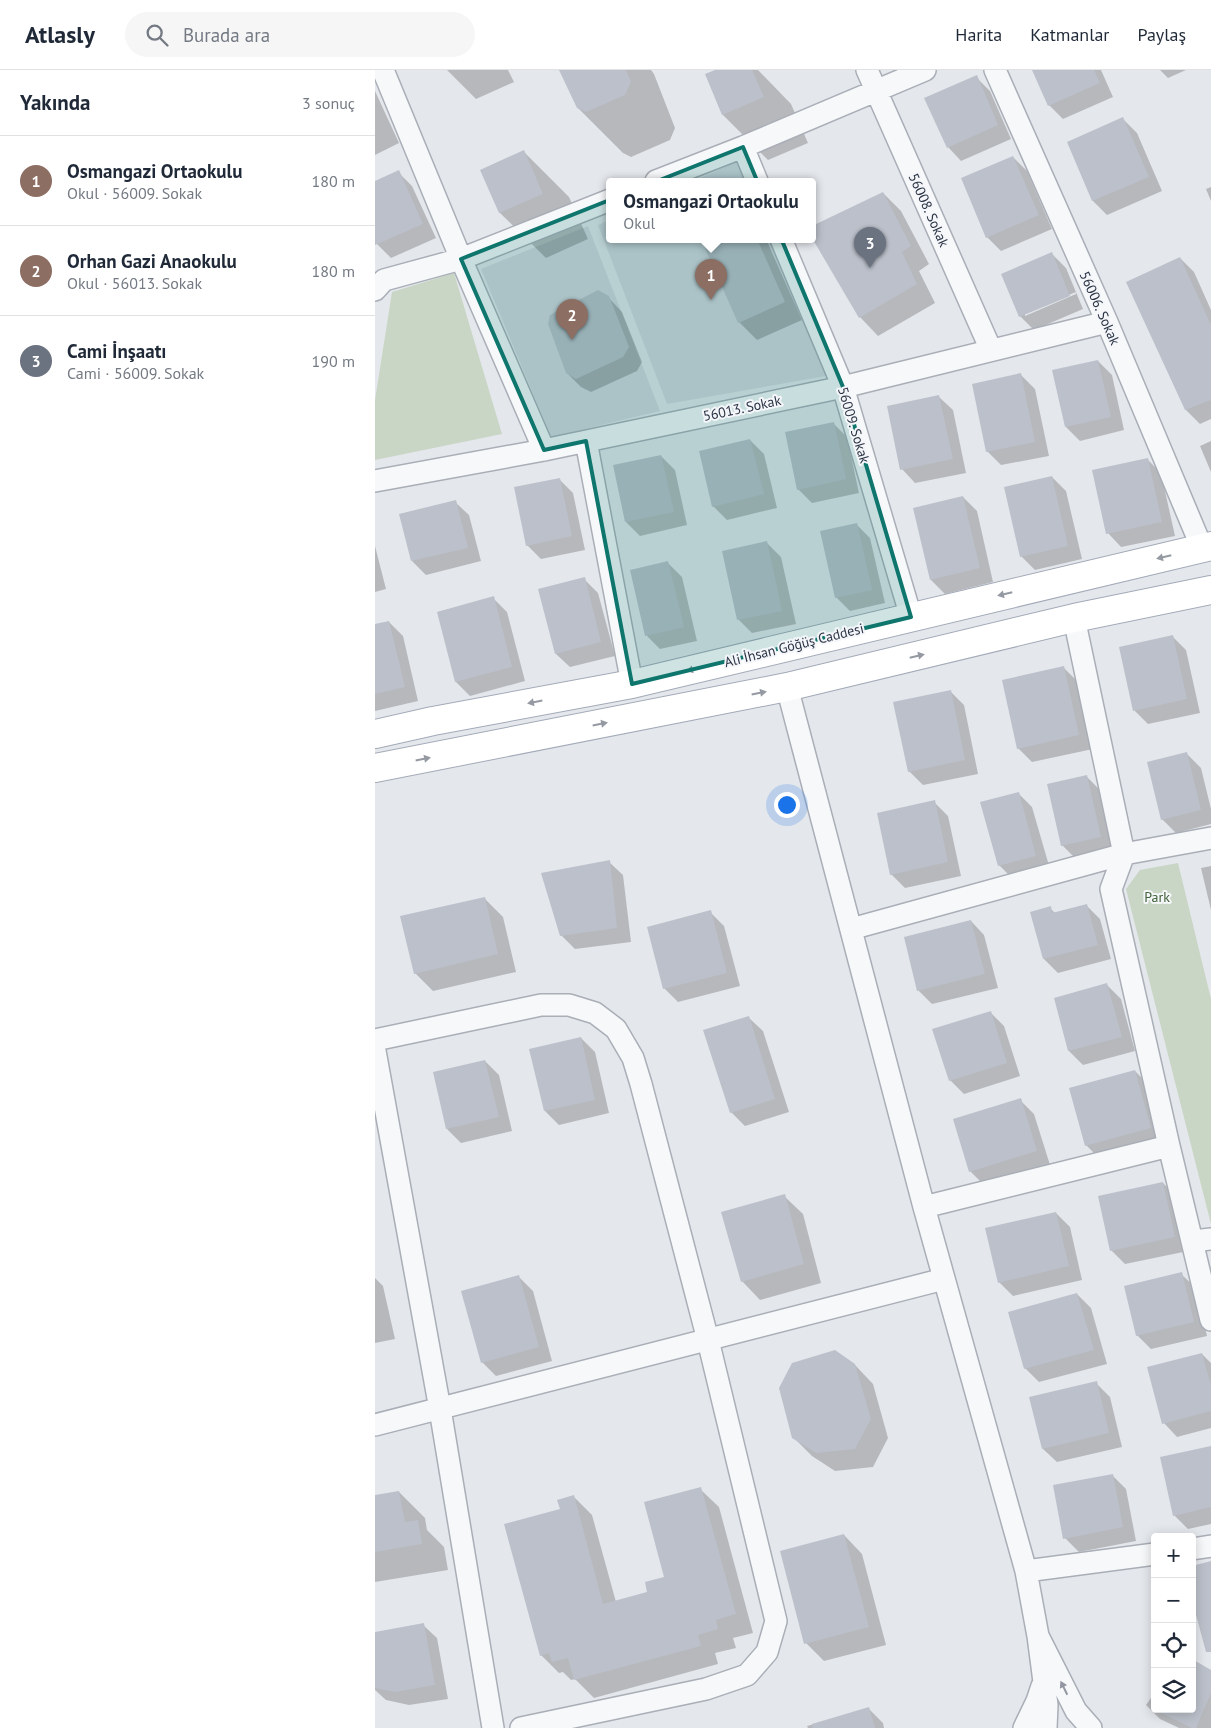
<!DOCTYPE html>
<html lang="tr">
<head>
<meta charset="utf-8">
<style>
  :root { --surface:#fff; --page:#f6f6f7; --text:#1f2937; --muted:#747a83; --line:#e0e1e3; --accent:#d1495b }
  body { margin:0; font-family:"PT Sans",sans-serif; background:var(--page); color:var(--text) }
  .controls { position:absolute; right:15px; bottom:15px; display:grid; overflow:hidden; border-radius:5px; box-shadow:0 2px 12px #0003 }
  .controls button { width:45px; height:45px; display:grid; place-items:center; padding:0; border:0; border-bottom:1px solid var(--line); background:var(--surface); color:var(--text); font:25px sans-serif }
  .you { position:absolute; left:411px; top:734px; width:18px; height:18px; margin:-12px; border:4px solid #fff; border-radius:50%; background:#1a73e8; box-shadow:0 0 0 8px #1a73e833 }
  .badge { display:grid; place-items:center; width:32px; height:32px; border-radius:50%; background:var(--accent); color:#fff; font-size:16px; font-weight:700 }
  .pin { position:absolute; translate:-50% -41px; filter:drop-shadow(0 1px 2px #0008) }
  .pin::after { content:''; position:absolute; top:26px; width:18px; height:15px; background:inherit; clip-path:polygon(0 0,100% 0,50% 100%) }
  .popup { position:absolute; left:231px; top:108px; width:210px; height:65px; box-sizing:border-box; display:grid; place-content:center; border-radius:5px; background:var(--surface); filter:drop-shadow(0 1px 4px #0005); font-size:16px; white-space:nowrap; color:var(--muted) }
  .popup b { font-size:19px; color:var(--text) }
  .popup::after { content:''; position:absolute; left:50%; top:100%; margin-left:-10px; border:10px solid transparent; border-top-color:var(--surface) }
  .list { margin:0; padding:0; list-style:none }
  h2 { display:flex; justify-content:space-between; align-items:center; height:65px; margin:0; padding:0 20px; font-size:21px }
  h2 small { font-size:16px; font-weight:400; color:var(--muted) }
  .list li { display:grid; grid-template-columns:32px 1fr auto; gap:15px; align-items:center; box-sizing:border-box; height:90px; padding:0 20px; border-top:1px solid var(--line) }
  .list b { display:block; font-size:19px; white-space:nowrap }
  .list p { margin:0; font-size:16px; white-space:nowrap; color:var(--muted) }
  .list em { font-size:16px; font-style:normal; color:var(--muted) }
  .icon { flex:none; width:28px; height:28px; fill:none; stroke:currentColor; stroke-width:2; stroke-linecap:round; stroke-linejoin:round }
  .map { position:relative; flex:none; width:836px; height:1658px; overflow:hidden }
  header { display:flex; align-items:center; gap:30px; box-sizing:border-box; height:70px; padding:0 25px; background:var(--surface); border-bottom:1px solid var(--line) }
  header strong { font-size:24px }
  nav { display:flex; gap:28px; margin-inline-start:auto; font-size:18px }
  .search { width:350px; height:45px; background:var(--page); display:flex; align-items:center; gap:12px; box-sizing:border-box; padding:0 18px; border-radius:28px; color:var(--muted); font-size:19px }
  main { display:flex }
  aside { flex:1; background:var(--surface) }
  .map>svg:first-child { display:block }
  .built { fill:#d2d6de }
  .green { fill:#c9d6c5 }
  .shadow { fill:#0003; fill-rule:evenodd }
  .building { fill:#bbc0ca }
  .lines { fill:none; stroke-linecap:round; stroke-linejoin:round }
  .minor-casing { stroke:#a9aeb7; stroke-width:24 }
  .major-casing { stroke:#a3abb8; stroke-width:30 }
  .minor { stroke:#f7f8fa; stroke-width:21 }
  .major { stroke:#fff; stroke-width:28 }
  .oneway { fill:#959aa2 }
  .oneway2 { fill:#9196a0 }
  .marked { fill:#0f766e; fill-opacity:0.2; stroke:#0f766e; stroke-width:4; stroke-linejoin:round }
  .labels { text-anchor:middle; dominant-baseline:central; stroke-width:4; stroke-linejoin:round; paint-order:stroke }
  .street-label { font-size:14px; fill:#2b3445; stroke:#f4f6f9 }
  .park-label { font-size:14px; fill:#3f6138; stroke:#f4f6f9 }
</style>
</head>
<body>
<header>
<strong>Atlasly</strong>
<div class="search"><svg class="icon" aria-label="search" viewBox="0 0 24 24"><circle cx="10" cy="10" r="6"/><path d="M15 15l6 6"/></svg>Burada ara</div>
<nav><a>Harita</a><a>Katmanlar</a><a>Paylaş</a></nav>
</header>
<main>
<aside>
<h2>Yakında<small>3 sonuç</small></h2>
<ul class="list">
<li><span class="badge" style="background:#8d6e63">1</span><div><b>Osmangazi Ortaokulu</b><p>Okul · 56009. Sokak</p></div><em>180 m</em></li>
<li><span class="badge" style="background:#8d6e63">2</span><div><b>Orhan Gazi Anaokulu</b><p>Okul · 56013. Sokak</p></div><em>180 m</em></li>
<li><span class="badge" style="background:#6b7280">3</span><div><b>Cami İnşaatı</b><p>Cami · 56009. Sokak</p></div><em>190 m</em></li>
</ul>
</aside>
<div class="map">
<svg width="836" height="1658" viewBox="0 0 836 1658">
  <rect width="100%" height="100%" fill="#e4e7ec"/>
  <!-- built -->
  <path class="built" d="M363,91L371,111H319Z
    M235,150V169H395L451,306L292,334L223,155Z
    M213,156L285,341L176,367L106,199Z"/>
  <!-- green -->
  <path class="green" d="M79,203L127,364L0,390V330L17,222Z
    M803,793L836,929V1154L751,819L765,800Z"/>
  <!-- shadow -->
  <path class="shadow" d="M72,0H133L139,12L101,29Z
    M185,0H276L279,4L300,58L295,70L256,87L248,83L203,38Z
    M343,0H383L416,34L433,73L393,90L348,45L331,5Z
    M659,0H726L738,27L688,49L674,35Z
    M785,0H811L793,8Z
    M601,7L615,21L636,69L586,91L573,77Z
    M0,21L24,73L0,85Z
    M748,49L762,63L787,121L732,145L718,131L693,73Z
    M149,82L194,127L213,169L171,188L125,143L107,101Z
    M638,87L652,101L677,159L626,181L612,167Z
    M23,102L37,116L61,168L16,188L2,174L0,169V113Z
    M836,117V131L831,119Z
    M508,123L526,141L554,194L544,201L560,233L503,266L485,247Z
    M327,169H391L427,250L382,270L364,252Z
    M677,184L691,198L708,239L659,260L645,246L628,204ZM701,222V224L650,246V243Z
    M805,188L819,202L836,240V349L825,354L811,340L752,213Z
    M233,227L247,242L267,292L262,301L216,322L206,317L192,303Z
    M723,291L737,305L749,360L705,371L691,357Z
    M646,305L660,319L674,386L626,395L612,381Z
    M564,327L578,340L591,403L540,413L527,399Z
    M458,353L472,367L484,423L437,433L423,419Z
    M375,370L389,384L402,438L352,450L338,436Z
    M836,371V402L825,376Z
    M286,386L300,400L312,455L265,466L251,452Z
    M772,389L786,403L800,466L746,477L733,463Z
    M677,407L691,421L707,489L660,500L646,486Z
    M184,409L198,423L210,480L166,489L152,475Z
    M588,427L602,441L618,512L570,524L556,510Z
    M80,432L94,445L106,491L51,505L37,491Z
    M481,454L495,468L510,533L475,541L461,527Z
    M392,473L406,487L421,554L377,563L363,549Z
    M0,476L11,519L0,522Z
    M293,493L307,507L322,571L285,579L272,566Z
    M209,509L223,523L240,586L195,597L181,584Z
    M118,528L132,542L150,611L95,626L81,612L63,542Z
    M14,552L28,566L43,631L0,641V555Z
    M797,566L811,580L825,643L773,654L759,640Z
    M689,598L703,612L718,679L657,692L643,678Z
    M575,621L589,635L603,704L548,715L534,701Z
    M812,684L826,698L836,739V754L801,763L787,749Z
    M711,706L725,720L739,781L701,789L687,775Z
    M643,723L657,737L675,799L638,809L624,795Z
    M559,732L573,746L586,806L530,818L516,804Z
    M234,792L248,805L256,872L200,879L186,865Z
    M836,796V840L826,798Z
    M109,828L128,847L141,902L58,921L40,903Z
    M711,835L725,849L736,889L683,903L669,889L657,843L675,838L680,843Z
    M335,842L349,856L365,916L303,932L289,918Z
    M596,851L609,865L623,918L557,934L543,920Z
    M732,915L746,929L760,981L708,995L694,981L680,929Z
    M615,942L629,956L645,1006L589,1024L575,1010Z
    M374,948L388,961L414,1042L370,1056L356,1042Z
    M206,968L220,982L234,1043L184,1055L170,1041Z
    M110,991L124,1005L137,1061L86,1073L72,1059Z
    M760,1001L774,1015L789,1071L725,1089L711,1075Z
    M645,1030L659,1044L675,1095L609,1115L595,1101Z
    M788,1113L802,1127L813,1181L750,1194L736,1180Z
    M409,1126L428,1144L446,1213L385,1230L367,1211Z
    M681,1143L695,1157L707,1210L638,1226L624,1212Z
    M806,1204L820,1217L832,1266L776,1279L762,1265Z
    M144,1207L158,1221L177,1291L121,1306L107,1292Z
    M0,1208L8,1216L20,1269L0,1273Z
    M702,1224L716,1238L732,1294L664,1312L650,1298Z
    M827,1284L836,1293V1358L802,1367L789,1353Z
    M480,1295L498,1314L513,1368L498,1397L460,1401L437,1386L418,1367Z
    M721,1313L735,1327L747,1377L682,1392L668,1379Z
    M836,1377V1454L813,1459L799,1445Z
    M737,1405L751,1419L761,1471L704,1482L690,1468Z
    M325,1419L344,1437L378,1563L358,1568L361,1578L340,1583L343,1594L219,1628L200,1609L196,1610L188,1602L184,1603L166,1585L187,1440L199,1427L217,1445L241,1532L274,1523L291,1508Z
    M24,1422L50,1448L52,1460L69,1477L73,1500L0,1512V1426Z
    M469,1465L487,1484L511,1575L449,1591L431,1573Z
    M48,1555L62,1568L73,1629L34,1635L11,1630L0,1620V1564Z
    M836,1601V1658H804L785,1649L771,1635L780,1622V1639H817Z
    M494,1639L508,1653L509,1658H433L432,1656Z"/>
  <!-- building -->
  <path class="building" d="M184,0H251L256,12L250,25L211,42L202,38Z
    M340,0H377L389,27L347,45L330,4Z
    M657,0H719L725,13L673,36Z
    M602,5L623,55L572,78L549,28Z
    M748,47L774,107L717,131L692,72Z
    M149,80L168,124L124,143L105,100Z
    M638,86L664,145L611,168L586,108Z
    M24,100L48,154L0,175V111Z
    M508,122L536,176L527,182L542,214L484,248L437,168V156Z
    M326,169H382L410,232L363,253Z
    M677,182L695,226L644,247L626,204Z
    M805,187L836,255V330L810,340L751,212Z
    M223,220L234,226L254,277L248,287L201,309L191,303L173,254L175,245Z
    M723,290L736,347L690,357L677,300Z
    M646,303L660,372L611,382L597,314Z
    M564,325L578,389L525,400L512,336Z
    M459,352L471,409L422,420L410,362Z
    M375,369L389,424L337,437L324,381Z
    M286,385L299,442L250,452L238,395Z
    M773,388L787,452L731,464L717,400Z
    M677,406L693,476L645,487L629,417Z
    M185,408L197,466L151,476L139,417Z
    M588,426L605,498L555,510L538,438Z
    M81,430L93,478L36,491L24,444Z
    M482,453L497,520L460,528L445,461Z
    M392,471L407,541L362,550L347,481Z
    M293,491L309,557L270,566L255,500Z
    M210,507L226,572L180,584L163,519Z
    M119,526L137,597L80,612L62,542Z
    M14,551L30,617L0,624V554Z
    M798,565L812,629L758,641L744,577Z
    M689,596L704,665L642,679L627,610Z
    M576,620L590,690L533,702L518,632Z
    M812,682L826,740L786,750L772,692Z
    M712,705L726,767L686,776L672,714Z
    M644,722L661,786L623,796L605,732Z
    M560,730L573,792L515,805L502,743Z
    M235,790L242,858L185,866L166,803Z
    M110,827L123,884L39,904L25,846Z
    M712,834L723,875L668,889L655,842L676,836L677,843Z
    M336,840L352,903L288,919L272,857Z
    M596,850L610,904L542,921L529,867Z
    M732,913L747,967L693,981L679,928Z
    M616,941L632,993L574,1011L557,959Z
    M374,946L400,1029L355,1043L328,960Z
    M206,967L220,1030L169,1041L154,979Z
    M110,990L124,1047L71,1059L58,1002Z
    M760,1000L776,1058L710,1076L694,1018Z
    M646,1028L662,1081L594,1102L578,1049Z
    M788,1112L800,1167L735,1181L723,1126Z
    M410,1124L429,1194L366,1212L346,1142Z
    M681,1142L694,1196L623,1213L610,1158Z
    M807,1202L819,1252L761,1266L749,1216Z
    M144,1205L164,1277L106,1293L86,1221Z
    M702,1223L719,1280L649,1299L633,1242Z
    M460,1280L480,1294L496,1349L480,1379L441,1383L417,1368L404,1318L417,1293Z
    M827,1283L836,1315V1341L787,1354L772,1297Z
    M722,1311L734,1363L667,1379L654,1327Z
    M836,1376V1437L798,1446L785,1387Z
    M738,1404L748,1457L688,1469L678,1415Z
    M326,1417L361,1544L341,1550L343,1559L323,1565L326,1576L199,1610L193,1588L177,1592L174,1583L165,1586L129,1454L185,1439L182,1430L199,1425L228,1534L272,1522L270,1512L289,1507L269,1432Z
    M24,1421L30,1452L43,1450L47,1474L0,1482V1425Z
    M469,1464L494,1557L429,1574L405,1481Z
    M836,1491V1582H831L817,1530V1496Z
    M49,1553L60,1615L20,1622L0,1618V1562Z
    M817,1589L836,1600V1623L821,1658H817L778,1639H817Z
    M494,1637L500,1658H438L437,1654Z"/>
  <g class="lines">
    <!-- minor casing -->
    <g class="minor-casing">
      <path id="minor" d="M8,0L86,189L169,380
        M492,0L616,280
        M620,0L732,252L827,478
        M368,77L382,111
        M281,111L368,77L550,0
        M406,169L468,317L536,547
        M0,220L9,210L86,189L235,130
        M211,371L257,614
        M0,411L169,380L468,317L732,252
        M699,548L749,784L736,819L794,1076L836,1250
        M412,617L549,1137L651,1501L780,1484
        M476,859L749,784L836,768
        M0,970L166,935H194L220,943L241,959L258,988L266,1014L333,1270L401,1551L392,1582L372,1605L331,1619L146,1658
        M0,981L65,1339L118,1658
        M549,1137L794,1076
        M818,1171L836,1169
        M0,1355L569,1209
        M817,1479L836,1476
        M651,1501L663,1566
        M649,1658L662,1631L667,1616
        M671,1658L672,1635L663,1566L701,1641L716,1658"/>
    </g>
    <!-- major casing -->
    <g class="major-casing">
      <path id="major" d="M0,664L58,651L257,614L836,476
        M0,698L412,617L699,548L836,520"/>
    </g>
    <!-- minor -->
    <use href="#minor" class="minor"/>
    <!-- major -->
    <use href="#major" class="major"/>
  </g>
  <!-- one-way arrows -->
  <defs><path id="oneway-solid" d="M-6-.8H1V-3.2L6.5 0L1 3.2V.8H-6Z" transform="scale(1.25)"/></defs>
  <g class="oneway">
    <use href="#oneway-solid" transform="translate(789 487) rotate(167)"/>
    <use href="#oneway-solid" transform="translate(630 524) rotate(167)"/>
    <use href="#oneway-solid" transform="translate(542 586) rotate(-13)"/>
    <use href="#oneway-solid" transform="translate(319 599) rotate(166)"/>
    <use href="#oneway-solid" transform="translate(384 623) rotate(-11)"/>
    <use href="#oneway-solid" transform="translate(160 632) rotate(169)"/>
    <use href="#oneway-solid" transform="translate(225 654) rotate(-11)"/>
    <use href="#oneway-solid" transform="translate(48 689) rotate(-11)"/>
  </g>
  <use class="oneway2" href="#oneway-solid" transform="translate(689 1618) rotate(-116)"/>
  <!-- marked area -->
  <path class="marked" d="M368,77L468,317L536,547L257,614L211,371L169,380L86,189Z"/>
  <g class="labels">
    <!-- street labels -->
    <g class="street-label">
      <text transform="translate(554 140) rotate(66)">56008. Sokak</text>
      <text transform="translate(725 238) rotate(66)">56006. Sokak</text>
      <text transform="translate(367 338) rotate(-12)">56013. Sokak</text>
      <text transform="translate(479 355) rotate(73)">56009. Sokak</text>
      <text transform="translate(419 575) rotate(-14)">Ali İhsan Göğüş Caddesi</text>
    </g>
    <!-- park labels -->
    <g class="park-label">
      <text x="782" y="827">Park</text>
    </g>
  </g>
</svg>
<div class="controls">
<button>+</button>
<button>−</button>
<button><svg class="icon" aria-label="locate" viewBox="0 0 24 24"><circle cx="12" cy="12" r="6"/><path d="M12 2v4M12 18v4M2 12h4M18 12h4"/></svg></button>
<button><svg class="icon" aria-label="layers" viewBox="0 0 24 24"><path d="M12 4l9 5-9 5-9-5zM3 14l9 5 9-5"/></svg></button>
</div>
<div class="you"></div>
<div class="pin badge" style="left:336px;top:230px;background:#8d6e63">1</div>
<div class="popup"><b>Osmangazi Ortaokulu</b>Okul</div>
<div class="pin badge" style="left:197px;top:270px;background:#8d6e63">2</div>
<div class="pin badge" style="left:495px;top:198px;background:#6b7280">3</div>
</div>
</main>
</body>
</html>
